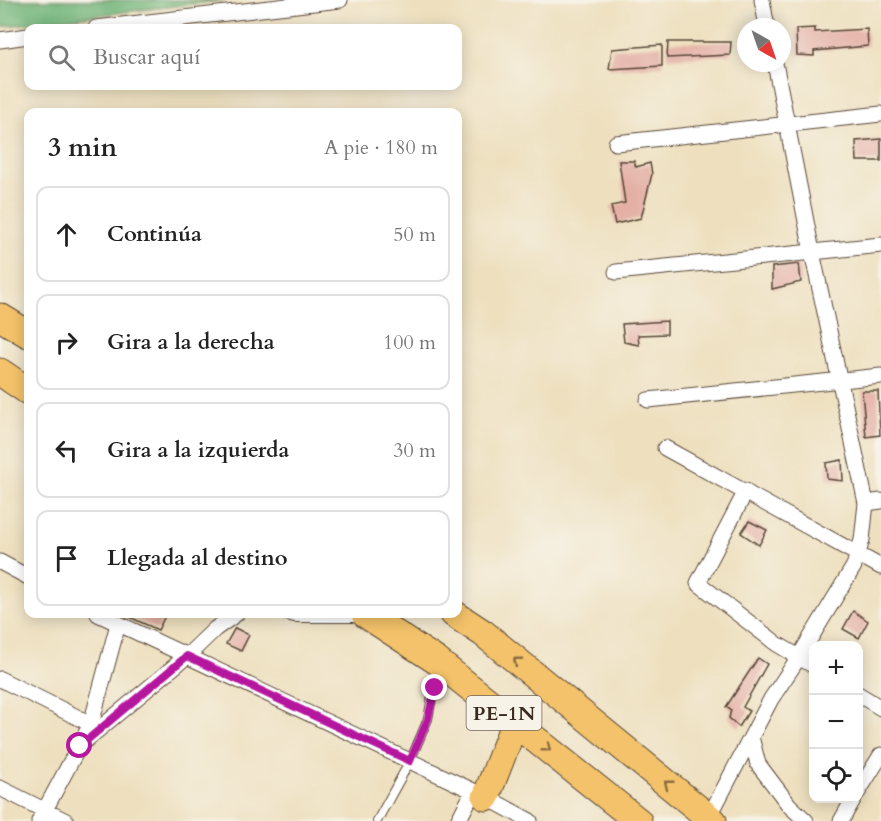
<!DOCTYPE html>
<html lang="es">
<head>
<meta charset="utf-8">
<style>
  :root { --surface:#fff; --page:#f6f6f6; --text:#222; --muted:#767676; --line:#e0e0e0 }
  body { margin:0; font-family:Cardo,serif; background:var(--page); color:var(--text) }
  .controls { position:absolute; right:18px; bottom:18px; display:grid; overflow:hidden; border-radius:12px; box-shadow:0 3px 15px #0003 }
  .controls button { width:54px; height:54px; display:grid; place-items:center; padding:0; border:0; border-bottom:2px solid var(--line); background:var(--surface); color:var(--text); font:30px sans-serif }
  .compass { position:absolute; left:737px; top:18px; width:54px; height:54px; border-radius:50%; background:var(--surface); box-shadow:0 3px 15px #0003; rotate:140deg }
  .stop { position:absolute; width:18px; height:18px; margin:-14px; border:4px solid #b5179e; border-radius:50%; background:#fff }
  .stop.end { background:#b5179e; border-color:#fff; box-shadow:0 2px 6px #0008 }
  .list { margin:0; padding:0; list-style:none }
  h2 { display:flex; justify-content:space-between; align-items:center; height:78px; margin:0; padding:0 24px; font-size:26px }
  h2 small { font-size:20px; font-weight:400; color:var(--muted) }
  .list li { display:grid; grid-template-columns:39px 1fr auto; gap:18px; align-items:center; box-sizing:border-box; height:96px; margin:0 12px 12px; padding:0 12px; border:2px solid var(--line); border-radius:12px }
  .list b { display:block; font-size:22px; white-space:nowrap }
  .list em { font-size:20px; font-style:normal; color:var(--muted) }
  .icon { flex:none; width:33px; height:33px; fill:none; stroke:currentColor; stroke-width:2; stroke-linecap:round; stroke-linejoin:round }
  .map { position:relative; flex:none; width:881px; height:821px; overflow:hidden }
  .search { position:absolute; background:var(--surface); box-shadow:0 3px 15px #0003; left:24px; top:24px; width:438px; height:66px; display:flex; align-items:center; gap:15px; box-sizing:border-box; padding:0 21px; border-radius:12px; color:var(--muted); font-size:22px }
  .panel { position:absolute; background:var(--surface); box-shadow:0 3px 15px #0003; left:24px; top:108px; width:438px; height:510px; border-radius:12px }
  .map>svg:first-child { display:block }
  .forest { fill:#70b478; stroke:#566f4b; stroke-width:1.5 }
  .building { fill:#e4afa5 }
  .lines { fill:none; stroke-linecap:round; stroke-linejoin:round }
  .service-casing { stroke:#564536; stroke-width:10 }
  .minor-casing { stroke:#564536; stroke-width:17 }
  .motorway-casing { stroke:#564536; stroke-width:29 }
  .service { stroke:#fff; stroke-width:8 }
  .minor { stroke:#fff; stroke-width:15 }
  .motorway { stroke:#f3c26a; stroke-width:27 }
  .oneway { stroke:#8e6e40 }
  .route { stroke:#b5179e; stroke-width:8 }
  .labels { text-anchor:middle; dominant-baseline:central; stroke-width:6; stroke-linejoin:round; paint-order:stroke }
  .shield { fill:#f7f3e8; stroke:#73665b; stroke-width:1.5 }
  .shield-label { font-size:20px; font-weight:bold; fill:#3b2a1e }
</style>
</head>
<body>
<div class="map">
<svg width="881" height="821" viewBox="0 0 881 821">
  <rect width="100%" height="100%" fill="#f7f3e8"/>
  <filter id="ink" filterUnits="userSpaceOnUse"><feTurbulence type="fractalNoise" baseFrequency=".0167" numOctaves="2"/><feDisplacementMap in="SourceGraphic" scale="12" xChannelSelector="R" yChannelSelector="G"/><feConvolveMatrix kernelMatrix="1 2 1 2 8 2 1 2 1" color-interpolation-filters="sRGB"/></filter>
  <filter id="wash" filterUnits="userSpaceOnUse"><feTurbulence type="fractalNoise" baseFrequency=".008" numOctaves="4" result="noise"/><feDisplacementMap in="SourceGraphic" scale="24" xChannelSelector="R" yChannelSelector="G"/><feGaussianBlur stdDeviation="1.35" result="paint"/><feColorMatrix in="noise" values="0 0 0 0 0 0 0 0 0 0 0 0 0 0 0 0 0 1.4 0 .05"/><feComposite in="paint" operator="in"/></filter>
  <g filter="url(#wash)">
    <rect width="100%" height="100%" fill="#eee0bf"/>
    <!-- forest -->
    <path class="forest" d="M0,0H226L0,27Z"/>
    <g id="blocks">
      <!-- building -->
      <path class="building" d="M815,28V32L867,29L868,46L814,51V56L797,55L796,29Z
        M668,42H731L730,55L667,58Z
        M662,45V66L609,69L612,49Z
        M881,139V161H857L856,141Z
        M619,161H634L636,167L650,163L652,174L641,218L615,224L611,206L625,203Z
        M799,264L801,282L772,289V267Z
        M667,321V334L638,335L639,345L624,342L622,324Z
        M862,391H878L880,435L866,437Z
        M842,460L843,481L827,479L826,463Z
        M749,521L767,530L759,545L741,533Z
        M853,611L868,621L859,638L843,629Z
        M123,614H166L158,630Z
        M235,628L249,635L241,651L226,644Z
        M758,658L767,664L743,707L749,711L739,727L729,718L731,710L726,707Z"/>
    </g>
  </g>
  <g filter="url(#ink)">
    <use href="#blocks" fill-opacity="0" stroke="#564536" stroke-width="1.5"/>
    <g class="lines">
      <!-- service casing -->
      <g class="service-casing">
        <path id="service" d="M279,614L294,618H360
          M377,821L410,761L428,719L437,669"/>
      </g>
      <!-- minor casing -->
      <g class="minor-casing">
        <path id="minor" d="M762,0L767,27
          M96,28L340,0
          M0,40L28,36
          M775,63L812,252L866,503L862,540L854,566L799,657L814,666
          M616,143L881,114
          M616,272L881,245
          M648,400L881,376
          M665,448L881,567
          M866,503L881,501
          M0,562L28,577
          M98,614L486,797L530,821
          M0,679L91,724
          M858,694L881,708
          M751,737L758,764L789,805L806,821
          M86,740L187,656L215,629L236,614
          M0,788L66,821
          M858,792L881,755
          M709,817L771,699L799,657L777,644L698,583L746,491
          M39,821L91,724L118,624
          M458,821L473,792
          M841,821L854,798"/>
      </g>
      <!-- motorway casing -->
      <g class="motorway-casing">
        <path id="motorway" d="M0,317L28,334
          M0,372L28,391
          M365,614L437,661L638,821
          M454,614L483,633L713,821
          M486,797L515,722"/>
      </g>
      <!-- service -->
      <use href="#service" class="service"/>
      <!-- minor -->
      <use href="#minor" class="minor"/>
      <!-- motorway -->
      <use href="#motorway" class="motorway"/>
    </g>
    <!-- one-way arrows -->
    <defs><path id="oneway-chevron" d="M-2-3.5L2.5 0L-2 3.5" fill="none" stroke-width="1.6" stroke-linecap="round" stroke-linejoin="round" transform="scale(1.5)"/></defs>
    <g class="oneway">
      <use href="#oneway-chevron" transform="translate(517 661) rotate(-141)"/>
      <use href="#oneway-chevron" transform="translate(547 748) rotate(39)"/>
      <use href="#oneway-chevron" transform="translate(668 784) rotate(-141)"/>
    </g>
  </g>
  <g class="lines" filter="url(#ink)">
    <!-- route -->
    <path class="route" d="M80,746L187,656L410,761L428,719L435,688"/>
  </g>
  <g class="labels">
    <!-- shield labels -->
    <rect class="shield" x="466.5" y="696" width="75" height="34" rx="4.5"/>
    <g class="shield-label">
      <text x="504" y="713">PE-1N</text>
    </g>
  </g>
</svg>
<div class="controls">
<button>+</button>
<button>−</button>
<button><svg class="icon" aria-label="locate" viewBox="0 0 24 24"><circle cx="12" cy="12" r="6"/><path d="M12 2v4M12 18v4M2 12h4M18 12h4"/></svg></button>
</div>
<svg class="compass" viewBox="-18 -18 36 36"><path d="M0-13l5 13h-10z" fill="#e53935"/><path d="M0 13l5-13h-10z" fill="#767676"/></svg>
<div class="stop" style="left:80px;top:746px"></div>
<div class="stop end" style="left:435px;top:688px"></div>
<div class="search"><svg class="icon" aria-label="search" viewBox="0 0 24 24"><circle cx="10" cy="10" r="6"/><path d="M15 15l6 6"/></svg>Buscar aquí</div>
<section class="panel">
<h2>3 min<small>A pie · 180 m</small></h2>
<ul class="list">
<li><svg class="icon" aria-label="ahead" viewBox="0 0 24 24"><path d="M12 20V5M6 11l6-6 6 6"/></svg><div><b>Continúa</b></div><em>50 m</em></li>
<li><svg class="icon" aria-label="right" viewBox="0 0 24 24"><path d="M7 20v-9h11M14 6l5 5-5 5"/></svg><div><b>Gira a la derecha</b></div><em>100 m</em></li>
<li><svg class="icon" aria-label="left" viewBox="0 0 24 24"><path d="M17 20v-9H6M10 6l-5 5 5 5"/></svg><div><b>Gira a la izquierda</b></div><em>30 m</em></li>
<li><svg class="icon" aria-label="arrive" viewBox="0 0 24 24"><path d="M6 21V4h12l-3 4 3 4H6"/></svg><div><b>Llegada al destino</b></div></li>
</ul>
</section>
</div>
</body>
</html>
